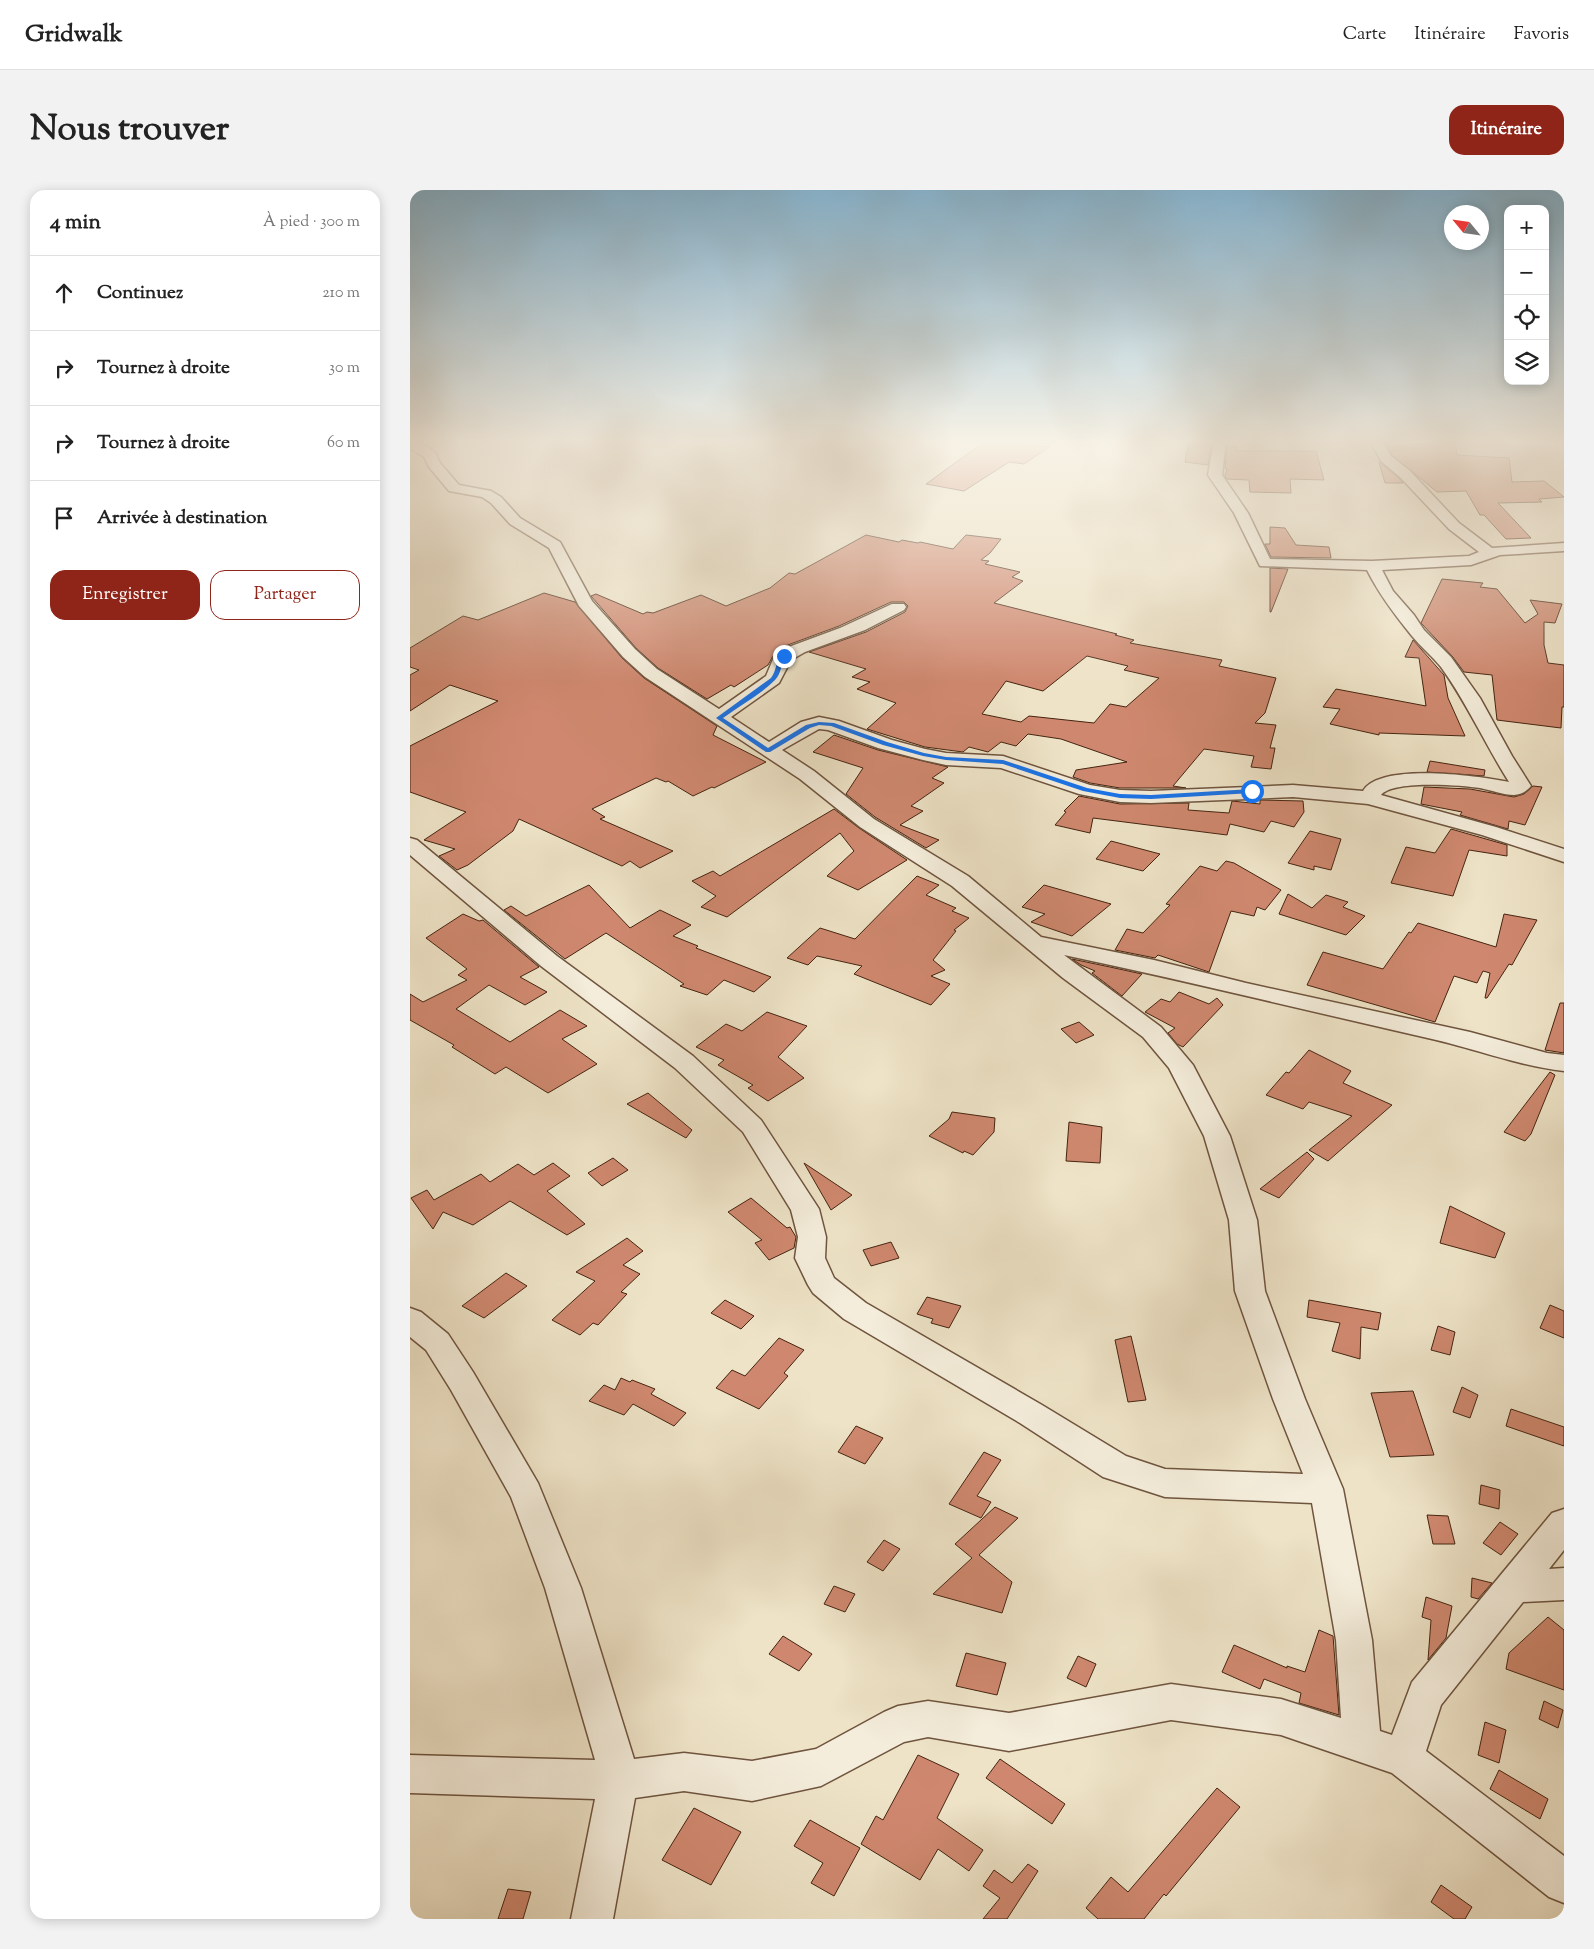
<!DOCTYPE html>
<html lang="fr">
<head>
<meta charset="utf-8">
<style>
  :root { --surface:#fff; --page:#f2f2f2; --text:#222; --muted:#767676; --line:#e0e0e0; --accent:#8f2418 }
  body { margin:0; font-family:"Sorts Mill Goudy",serif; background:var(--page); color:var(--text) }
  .controls { position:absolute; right:15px; top:15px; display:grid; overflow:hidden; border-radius:10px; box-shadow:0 2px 12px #0003 }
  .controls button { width:45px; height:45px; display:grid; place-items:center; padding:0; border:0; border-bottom:1px solid var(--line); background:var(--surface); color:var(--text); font:25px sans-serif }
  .compass { position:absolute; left:1034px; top:15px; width:45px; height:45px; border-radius:50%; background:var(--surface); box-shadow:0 2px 12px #0003; rotate:299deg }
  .stop { position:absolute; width:15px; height:15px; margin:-11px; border:4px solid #1a73e8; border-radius:50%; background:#fff }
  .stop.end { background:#1a73e8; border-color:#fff; box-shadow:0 1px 5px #0008 }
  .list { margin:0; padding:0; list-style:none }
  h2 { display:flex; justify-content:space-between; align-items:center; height:65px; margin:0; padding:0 20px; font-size:21px }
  h2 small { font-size:16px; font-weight:400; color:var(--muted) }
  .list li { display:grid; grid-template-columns:32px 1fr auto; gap:15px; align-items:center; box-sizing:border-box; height:75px; padding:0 20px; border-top:1px solid var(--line) }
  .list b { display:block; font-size:19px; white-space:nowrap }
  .list em { font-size:16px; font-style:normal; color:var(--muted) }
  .actions { display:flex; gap:10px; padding:15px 20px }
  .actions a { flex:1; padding:11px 0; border:1px solid var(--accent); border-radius:15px; text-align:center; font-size:18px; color:var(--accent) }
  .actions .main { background:var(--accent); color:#fff }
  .icon { flex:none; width:28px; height:28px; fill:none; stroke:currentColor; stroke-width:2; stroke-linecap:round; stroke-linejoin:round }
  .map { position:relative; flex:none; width:1154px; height:1729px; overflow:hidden; border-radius:15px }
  header { display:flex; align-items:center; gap:30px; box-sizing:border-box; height:70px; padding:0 25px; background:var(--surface); border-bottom:1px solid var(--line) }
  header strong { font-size:24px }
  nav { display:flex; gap:28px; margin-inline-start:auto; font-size:18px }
  .intro { display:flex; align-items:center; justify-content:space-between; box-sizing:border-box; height:120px; padding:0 30px }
  h1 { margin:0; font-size:35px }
  .button { padding:12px 22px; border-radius:15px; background:var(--accent); color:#fff; font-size:18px; font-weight:700 }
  main { display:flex; gap:30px; padding:0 30px }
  aside { flex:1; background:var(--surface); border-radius:15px; box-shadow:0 2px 12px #0003 }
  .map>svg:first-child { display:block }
  .building { fill:#cf886f; stroke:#452410; fill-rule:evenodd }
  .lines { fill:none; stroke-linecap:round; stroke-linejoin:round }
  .street-casing { stroke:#6f543e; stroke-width:3 }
  .street { fill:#f4eddb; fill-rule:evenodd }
  .route { fill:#1a73e8 }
</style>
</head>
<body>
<header>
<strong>Gridwalk</strong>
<nav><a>Carte</a><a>Itinéraire</a><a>Favoris</a></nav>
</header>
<div class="intro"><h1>Nous trouver</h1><a class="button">Itinéraire</a></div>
<main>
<aside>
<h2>4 min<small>À pied · 300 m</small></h2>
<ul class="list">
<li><svg class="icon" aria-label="ahead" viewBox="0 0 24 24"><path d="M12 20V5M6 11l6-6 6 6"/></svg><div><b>Continuez</b></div><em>210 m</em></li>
<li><svg class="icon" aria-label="right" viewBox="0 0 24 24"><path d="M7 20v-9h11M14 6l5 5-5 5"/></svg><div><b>Tournez à droite</b></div><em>30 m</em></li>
<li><svg class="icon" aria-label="right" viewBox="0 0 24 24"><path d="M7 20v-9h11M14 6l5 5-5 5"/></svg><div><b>Tournez à droite</b></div><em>60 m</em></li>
<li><svg class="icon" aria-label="arrive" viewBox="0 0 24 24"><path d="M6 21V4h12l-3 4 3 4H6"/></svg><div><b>Arrivée à destination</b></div></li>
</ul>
<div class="actions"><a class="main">Enregistrer</a><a>Partager</a></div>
</aside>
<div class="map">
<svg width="1154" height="1729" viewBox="0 0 1154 1729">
  <rect width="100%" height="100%" fill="#eee3c7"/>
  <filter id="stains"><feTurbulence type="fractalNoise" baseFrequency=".004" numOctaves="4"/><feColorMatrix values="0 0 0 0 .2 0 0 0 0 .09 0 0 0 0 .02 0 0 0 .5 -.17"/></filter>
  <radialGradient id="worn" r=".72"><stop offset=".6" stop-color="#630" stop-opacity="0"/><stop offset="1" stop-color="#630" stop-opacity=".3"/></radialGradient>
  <!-- building -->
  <path class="building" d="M597,251L639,257L614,274L599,272L554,301L516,294L574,252L592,254Z
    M779,251L802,252L798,275L775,272Z
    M975,251H1045L1047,265L1099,268L1102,292L1134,291L1154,307L1129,309L1132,312L1088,313L1121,348L1096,349L1074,325H1070L1056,301L1027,302L982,265Z
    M817,256L827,257L826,261H906L914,290L880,289L881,303L840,302L839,290L817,289L815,286L817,279L815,278Z
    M969,272L989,288L993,293H975Z
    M860,337L875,338L886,355L919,357L921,368L861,367L855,354H860Z
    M456,345L489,352L492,350L508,353L510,352L543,359L556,345L591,349L580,363L571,370L579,371L575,374L610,382L602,387L613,391L584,413L707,444L705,445L724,450L720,453L812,470L809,476L866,488L855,523L845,533L866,535L860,558H865L861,579L841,577L844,566L794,559L763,596L776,598H710L680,593L663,587L666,580L717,572L651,549L618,544L606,556L591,552L578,562L559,557L553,562L515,557L457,539L486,513L447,499L460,492L442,487L456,479L399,462L456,442L495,422L498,416L494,412H481L429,436L375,456L363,466L358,475L324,497L321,495L297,509L248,478L226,458L181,406L186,404L233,424L237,422L243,423L291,405L316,416L360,398L379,383L385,384ZM677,466L718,476L714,480L749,488L716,517L700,514L684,533L619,526L611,532L572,524L596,491L633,501Z
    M860,378L878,379L861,422H860Z
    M1032,389L1073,393L1070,397L1087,399L1115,433L1128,424L1120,410L1152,414L1145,433L1134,432V455L1138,473L1154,475V517H1152L1151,538L1087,530L1082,485L1054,482L1042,466L1011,433Z
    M134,403L165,412L212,468L234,488L307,536L303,545L356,572L304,598L302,597L283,606L258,591L256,592L246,588L182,619L195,627L190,629L263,661L230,678L220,671L212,676L109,629L103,641L58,675L47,680L29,666L45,659L14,650L56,622L0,602V556L88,511L40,495L0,521V485L9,480L0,477V458L53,426L68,430Z
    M1003,450L1034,485L1038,508L1055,546L969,543V545L920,534L930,519L913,517L926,499L1016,516L1009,468L995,467Z
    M424,545L468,560L538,577L522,588L534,593L501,616L513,621L490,635L529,650L516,658L465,627L436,604L453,578L403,562Z
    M1020,571L1075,580L1074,586L1017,582Z
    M1123,596L1132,597L1115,635L1099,631L1098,639L1050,625L1052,622L1011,614L1014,597L1060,599L1104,607L1114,604Z
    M669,606L710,614L779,613L778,620L819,623L822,611L850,614V610L893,611L894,622L884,637L861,631L854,642L820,634L817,645L683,628L680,643L645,635L656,622L654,621Z
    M424,619L449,638L497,670L448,700L417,686L444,661L430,643L317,727L291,717L306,706L282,691L303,681L310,686Z
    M1041,639L1097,655V666L1059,660L1043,706L981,693L996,657L1025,663Z
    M900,641L931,649L921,680L904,676V680L878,673Z
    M701,651L750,664L733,681L686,669Z
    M816,671L824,673L871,700L855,720L847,717L844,726L821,721L799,782L748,765L745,768L705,760L717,739L733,743L760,715L756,714L790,676L807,681Z
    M507,686L529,695L516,705L546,718L542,721L559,728L544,740L546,741L523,770L535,780L521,786L540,794L521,815L444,784L452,776L407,766L398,775L377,768L410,738L445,749Z
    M179,695L220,738L250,720L281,735L263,746L288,756L286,758L361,787L344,802L314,790L297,805L270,796L274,794L196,743L155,769L94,720L101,716L116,726Z
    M634,695L701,714L662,746L621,732L635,724L612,717Z
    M878,704L902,718L916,705L938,712L933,717L955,726L936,745L869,724Z
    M53,724L69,731L73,730L129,777L110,787L137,802L115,815L79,795L46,819L100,852L150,820L177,836L152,849L187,874L138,903L96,877L85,884L42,857L44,855L0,830V804L13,812L57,790L48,785L57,779L16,748Z
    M1094,724L1127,730L1102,775L1099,774L1077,808H1075L1080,783L1073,781L1067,793L1044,786L1025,832L897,795L913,762L973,779L999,742L1001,743L1008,733L1086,757Z
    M662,769L700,777L732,784L712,806L682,783L685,781L671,775Z
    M769,802L799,814L807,808L813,815L773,857L767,854L758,843L765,838L735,822L751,809L760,812Z
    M1150,813H1154V863L1135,860Z
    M357,822L397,836L368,867L394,888L358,911L338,898L343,895L308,875L314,870L286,857L316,834L332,841Z
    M669,832L684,845L666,853L651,839Z
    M899,860L941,881L933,893L982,915L918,971L899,960L942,926L899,912L893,919L856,905L876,882L879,883Z
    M1140,882L1145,885L1121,944L1115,951L1094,942Z
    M238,903L282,940L276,948L217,914Z
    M542,922L585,928L584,942L563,965L554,961L553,963L519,946L539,929Z
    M659,932L692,937L690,973L656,971Z
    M897,962L904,969L869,1008L850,999Z
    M203,968L218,980L192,996L178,983Z
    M143,973L160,986L137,1001L175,1034L157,1045L100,1011L63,1035L33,1022L23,1039L1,1008L17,1000L24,1010L71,984L80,992L108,974L124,985Z
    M394,973L442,1005L421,1020Z
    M341,1008L377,1038L380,1037L386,1047L384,1058L359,1070L345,1053L352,1050L318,1022Z
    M1040,1016L1095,1043L1085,1068L1030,1053Z
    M217,1048L233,1061L213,1075L230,1084L211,1102L217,1104L188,1135L183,1133L170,1145L142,1130L185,1091L166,1082Z
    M481,1052L489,1068L461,1076L453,1060Z
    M96,1083L117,1096L74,1128L52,1116Z
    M517,1107L551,1116L539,1138L521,1133L523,1129L507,1124Z
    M315,1110L344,1126L331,1139L301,1123Z
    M899,1110L971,1123L968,1140L951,1137L950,1169L922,1161L930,1133L897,1127Z
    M1140,1115L1154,1121V1148L1130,1138Z
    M1028,1136L1045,1142L1040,1165L1021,1160Z
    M721,1146L736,1210L718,1212L705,1150Z
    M369,1148L394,1160L374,1183L378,1186L349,1219L306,1198L322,1180L335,1186Z
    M211,1188L220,1192L222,1190L245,1199L241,1204L276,1223L264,1236L223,1214L214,1225L179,1211L194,1195L205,1200Z
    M1052,1197L1068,1205L1060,1228L1043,1222Z
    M1003,1201L1024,1265L980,1267L961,1203Z
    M1101,1219L1154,1237V1256L1096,1236Z
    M446,1236L473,1248L455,1274L428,1262Z
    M574,1262L591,1270L567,1306L581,1312L571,1328L539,1314Z
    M1071,1295L1090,1300L1089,1319L1069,1314Z
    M585,1317L608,1328L569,1365L602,1392L592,1423L523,1404L562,1368L545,1354Z
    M1017,1325L1038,1326L1045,1354H1023Z
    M1090,1332L1108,1344L1091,1365L1073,1353Z
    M474,1350L490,1359L473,1381L457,1372Z
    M1062,1388L1082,1393L1068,1409L1061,1407Z
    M424,1396L445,1404L435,1422L414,1414Z
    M1016,1407L1042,1416L1036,1448L1018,1470L1021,1430L1012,1427Z
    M1138,1427L1154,1440V1500L1096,1479L1099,1463Z
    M909,1440L923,1446L929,1525L889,1513L891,1503L854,1489L850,1499L812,1482L824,1455L877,1478V1476L895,1482Z
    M373,1446L402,1464L389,1481L359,1464Z
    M556,1463L596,1473L587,1505L546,1496Z
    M668,1466L686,1474L676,1497L657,1488Z
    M1134,1511L1153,1520L1148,1538L1129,1529Z
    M1075,1532L1096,1540L1089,1573L1068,1565Z
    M508,1565L549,1584L527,1628L573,1660L559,1681L528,1659L510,1690L451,1654L466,1626L473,1630Z
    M590,1569L655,1614L642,1634L576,1588Z
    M1089,1580L1138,1609L1130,1629L1080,1599Z
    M807,1598L830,1617L756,1706L754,1704L734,1729H688L676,1718L701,1687L718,1702Z
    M284,1618L331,1642L301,1695L252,1670Z
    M400,1630L450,1658L424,1706L401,1693L413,1673L384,1656Z
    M618,1674L628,1681L597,1729H573L590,1708L573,1696L584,1680L602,1693Z
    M1031,1695L1062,1717L1055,1729H1044L1021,1712Z
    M98,1699L121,1702L113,1729H88Z"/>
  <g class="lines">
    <!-- street casing -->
    <g class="street-casing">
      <path id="street" d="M0,251H7L25,262L30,273L49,295L81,301L91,307L110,328L150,352L182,411L225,459L247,479L309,519L356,486L364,467L376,458L430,438L482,414H494L496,417L494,420L455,440L395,462L381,470L369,493L321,527L359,552L391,532L409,527L429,531L482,550L515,559L536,563L593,566L680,595L710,600L741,601L883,595L953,601C970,572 1069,586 1099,592C1075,554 1057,513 1031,477C1022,466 1011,457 1002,446C985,425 969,404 957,380L850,376L824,323L798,285L804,251H816L812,285L838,323L860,369L962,371L1059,366L1069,362L1039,339L990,287L971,271L960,251H972L981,266L1000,281L1049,333L1082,358L1154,353V361L1090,365L1061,375L972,380L983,401L1004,425L1014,440L1041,467L1070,508L1102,566L1121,596C1117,601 1111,605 1104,605C1093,605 1081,600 1070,598C1050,595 983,590 971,605L1086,637L1154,659V672L1072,645L958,614L883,607L741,613L710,612L669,604L591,578L536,575L513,570L468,558L418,540L409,539L372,560L404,581L464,629L558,686L631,747L744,770L836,793L1060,842L1137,863L1154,865V881C1109,876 1066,859 1022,849C899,821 777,791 654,765L751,837L783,875L820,946L847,1030L855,1101L895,1209L933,1299L962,1450L970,1541L982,1545L1002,1492L1142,1323L1154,1319V1360L1139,1379L1154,1378V1410L1113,1412L1031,1515L1016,1561L1154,1666V1713L1139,1707L982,1583L871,1545L761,1530L599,1561L518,1547L494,1552L411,1596L342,1611L274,1601L225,1608L203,1729H161L185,1609L0,1603V1565L185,1570L135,1398L101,1307L41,1200L16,1160L0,1147V1118L11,1122L38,1144L63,1182L128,1293L171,1398L224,1569L274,1563L342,1571L406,1559L474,1522L488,1516L518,1511L599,1523L761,1494L871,1509L931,1528L926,1450L902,1313L755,1307L693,1287L610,1233L434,1129L403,1103L398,1095L385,1068L388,1047L381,1020L333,942L265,878L131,776L0,665V648L7,650L147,766L283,866L351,930L409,1019L416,1047L415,1068L424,1088L456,1113L632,1215L716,1266L755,1279L893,1284L863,1209L825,1101L819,1030L794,946L759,878L733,847L653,788L542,696L450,637L390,589L235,487L213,467L169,416L139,358L100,334L81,313L72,307L39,301L19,277L14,267L0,258Z"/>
    </g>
    <!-- street -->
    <use href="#street" class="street"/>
  </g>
  <!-- sky -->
  <linearGradient id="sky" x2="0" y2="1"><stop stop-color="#88b8d5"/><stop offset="0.51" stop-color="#f7f2e6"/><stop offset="1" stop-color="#f7f2e6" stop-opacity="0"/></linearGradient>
  <rect width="1154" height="493" fill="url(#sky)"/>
  <!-- route -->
  <path class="route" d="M372,465L377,466C370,474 372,483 365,490C350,505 329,516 313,528L358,558L396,535L409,532L424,533L477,552L514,563L536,567L593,570L677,598L710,604L741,605L842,599L845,601L842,603L741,609L710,608L673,601L593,574L536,570L513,566L473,555L421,536L409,535L400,538L360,562H356L306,528L361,488C367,480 365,472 372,465Z"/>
  <rect width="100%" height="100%" filter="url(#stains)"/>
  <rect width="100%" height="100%" fill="url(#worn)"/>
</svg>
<div class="controls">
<button>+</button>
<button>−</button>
<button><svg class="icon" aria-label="locate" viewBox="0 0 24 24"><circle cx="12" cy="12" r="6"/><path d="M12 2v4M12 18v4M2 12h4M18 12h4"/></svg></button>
<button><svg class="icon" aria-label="layers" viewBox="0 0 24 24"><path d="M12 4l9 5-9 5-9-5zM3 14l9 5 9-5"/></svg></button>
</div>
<svg class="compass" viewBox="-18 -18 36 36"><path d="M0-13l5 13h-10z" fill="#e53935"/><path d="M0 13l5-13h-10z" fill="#767676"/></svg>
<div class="stop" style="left:842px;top:601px"></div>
<div class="stop end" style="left:374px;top:466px"></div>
</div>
</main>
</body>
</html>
